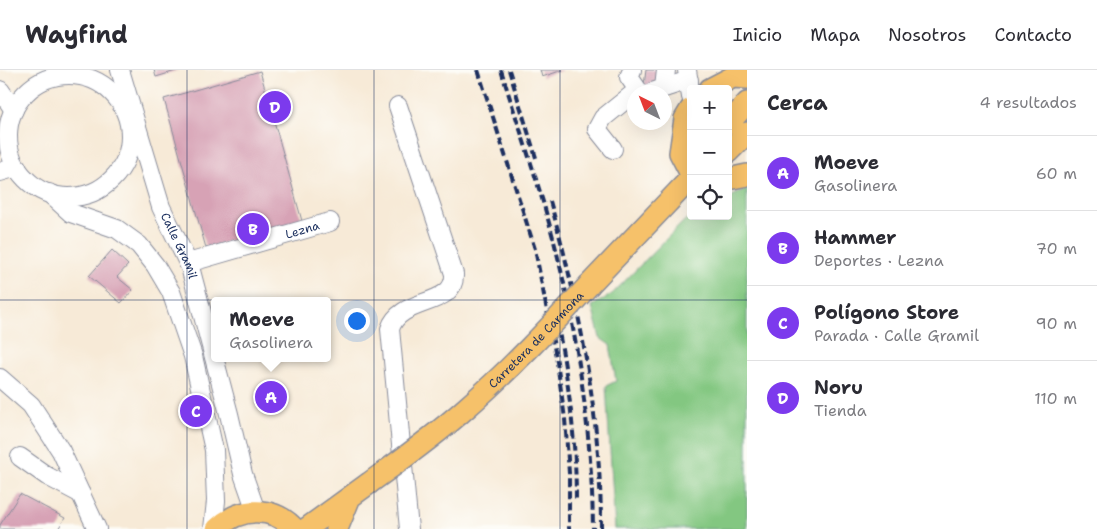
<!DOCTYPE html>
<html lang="es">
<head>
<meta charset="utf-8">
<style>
  :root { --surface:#fff; --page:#f7f7f7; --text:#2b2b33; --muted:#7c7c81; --line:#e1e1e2; --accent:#7c3aed }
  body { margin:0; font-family:"Shantell Sans",sans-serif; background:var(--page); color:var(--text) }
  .controls { position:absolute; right:15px; top:15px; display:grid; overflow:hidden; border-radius:5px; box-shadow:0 5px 20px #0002 }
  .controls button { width:45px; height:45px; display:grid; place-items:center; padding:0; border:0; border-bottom:1px solid var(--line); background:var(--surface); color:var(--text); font:25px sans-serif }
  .compass { position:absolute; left:627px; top:15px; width:45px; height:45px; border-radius:50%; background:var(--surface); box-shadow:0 5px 20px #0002; rotate:318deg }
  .you { position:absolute; left:356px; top:250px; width:18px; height:18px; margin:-12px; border:4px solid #fff; border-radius:50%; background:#1a73e8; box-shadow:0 0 0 8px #1a73e833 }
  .badge { display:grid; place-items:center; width:32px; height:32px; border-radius:50%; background:var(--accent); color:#fff; font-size:16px; font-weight:700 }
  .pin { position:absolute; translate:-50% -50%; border:2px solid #fff; box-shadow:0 1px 5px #0006 }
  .popup { position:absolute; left:211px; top:227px; width:120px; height:65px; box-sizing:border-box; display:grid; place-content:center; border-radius:5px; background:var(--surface); filter:drop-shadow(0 1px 4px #0005); font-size:16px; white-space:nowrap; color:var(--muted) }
  .popup b { font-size:19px; color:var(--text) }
  .popup::after { content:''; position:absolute; left:50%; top:100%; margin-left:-10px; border:10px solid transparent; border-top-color:var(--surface) }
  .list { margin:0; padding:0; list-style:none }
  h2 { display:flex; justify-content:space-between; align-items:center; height:65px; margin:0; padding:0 20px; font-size:21px }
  h2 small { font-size:16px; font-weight:400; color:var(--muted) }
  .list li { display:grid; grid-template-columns:32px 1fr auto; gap:15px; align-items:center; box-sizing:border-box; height:75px; padding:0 20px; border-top:1px solid var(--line) }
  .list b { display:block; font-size:19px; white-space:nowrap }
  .list p { margin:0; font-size:16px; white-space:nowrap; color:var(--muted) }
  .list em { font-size:16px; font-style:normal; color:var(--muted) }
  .icon { flex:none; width:28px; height:28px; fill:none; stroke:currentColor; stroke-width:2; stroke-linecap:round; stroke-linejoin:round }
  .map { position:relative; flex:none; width:747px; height:459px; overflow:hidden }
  header { display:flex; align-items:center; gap:30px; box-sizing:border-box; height:70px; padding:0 25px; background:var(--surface); border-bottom:1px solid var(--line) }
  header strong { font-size:24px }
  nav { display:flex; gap:28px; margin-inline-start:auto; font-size:18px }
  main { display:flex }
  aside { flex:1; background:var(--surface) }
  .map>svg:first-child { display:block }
  .green { fill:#83c781; stroke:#4f7b70 }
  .building { fill:#d7a2b5 }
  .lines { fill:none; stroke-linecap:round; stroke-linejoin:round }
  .minor-casing { stroke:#898c9a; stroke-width:20 }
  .major-casing { stroke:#898c9a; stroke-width:24 }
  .minor { stroke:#fff; stroke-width:18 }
  .major { stroke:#f6c16b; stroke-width:21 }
  .rail { stroke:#1b2f5e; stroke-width:4; stroke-dasharray:8 4; stroke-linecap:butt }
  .major-bridge-casing { stroke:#898c9a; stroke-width:24; stroke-linecap:butt }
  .major-bridge { stroke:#f6c16b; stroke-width:21 }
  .grid { fill:none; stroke:#1b2f5e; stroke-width:1; stroke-opacity:0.55 }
  .labels { text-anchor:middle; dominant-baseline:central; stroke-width:5; stroke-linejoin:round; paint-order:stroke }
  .street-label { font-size:12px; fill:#1b2f5e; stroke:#fdfcf7 }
</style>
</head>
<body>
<header>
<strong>Wayfind</strong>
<nav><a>Inicio</a><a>Mapa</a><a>Nosotros</a><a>Contacto</a></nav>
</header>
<main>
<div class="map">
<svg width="747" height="459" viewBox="0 0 747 459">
  <rect width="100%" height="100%" fill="#fdfcf7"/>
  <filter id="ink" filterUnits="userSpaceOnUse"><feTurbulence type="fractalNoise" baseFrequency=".02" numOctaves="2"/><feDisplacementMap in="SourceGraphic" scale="10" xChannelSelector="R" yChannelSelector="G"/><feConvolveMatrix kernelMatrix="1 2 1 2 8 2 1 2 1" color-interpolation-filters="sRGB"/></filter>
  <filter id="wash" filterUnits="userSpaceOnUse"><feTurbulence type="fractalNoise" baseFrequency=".0096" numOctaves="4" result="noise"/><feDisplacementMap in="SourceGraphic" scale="20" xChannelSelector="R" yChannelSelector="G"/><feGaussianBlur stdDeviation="1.12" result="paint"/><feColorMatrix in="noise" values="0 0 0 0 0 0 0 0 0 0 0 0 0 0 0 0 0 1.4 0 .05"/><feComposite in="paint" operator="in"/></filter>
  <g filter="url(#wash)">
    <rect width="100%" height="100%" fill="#f7ead7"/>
    <!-- green -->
    <path class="green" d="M747,119V459H615L606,316L616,311L610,275L600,268L592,236L612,224L684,151L692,146H728V128Z"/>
    <g id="blocks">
      <!-- building -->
      <path class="building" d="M154,0H179L156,7Z
        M540,0H563L542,7Z
        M646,0H658L655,18L644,16Z
        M260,1L302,151L206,178L164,29Z
        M112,180L128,195L117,207L133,220L121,233L89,206Z
        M20,424L65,448L58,459H0V455Z"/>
    </g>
  </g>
  <g filter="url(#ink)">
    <use href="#blocks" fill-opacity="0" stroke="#898c9a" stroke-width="1"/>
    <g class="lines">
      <!-- minor casing -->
      <g class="minor-casing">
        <g id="minor">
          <path id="s1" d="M120,0L161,137L190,197L229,344L243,404L256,441"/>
          <path d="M632,0L629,7L638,20"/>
          <path d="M687,0L691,27"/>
          <circle cx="69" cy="66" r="61"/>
          <path d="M664,18L666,0"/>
          <path d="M0,20L14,40"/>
          <path d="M652,22L689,10"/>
          <path d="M398,36L454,204C456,238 400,226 390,259L409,459"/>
          <path d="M613,79L597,59L603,48L634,23"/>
          <path d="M0,102L17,97"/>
          <path d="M49,123L71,143L117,159L139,175L155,195L171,222L193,286L214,380L216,431L213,459"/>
          <path id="s2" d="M188,193L330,152"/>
          <path d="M0,308L31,335L61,381L97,459"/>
          <path d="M20,387L47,406L81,424"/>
        </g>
      </g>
      <!-- major casing -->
      <g class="major-casing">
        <path id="major" d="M710,19L733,7L747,8
          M691,39L685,49L680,83L691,104
          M728,54L747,33
          M728,82L747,63
          M728,109L747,105
          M590,214L691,108
          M217,459C239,437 272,435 295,459
          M306,459L368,414
          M337,459L350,427"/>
      </g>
      <!-- minor -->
      <use href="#minor" class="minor"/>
      <!-- major -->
      <use href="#major" class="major"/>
      <!-- rail -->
      <path class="rail" d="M478,0L535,179L557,292L565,349L569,403V459
        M501,0C521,65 545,130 560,196C580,282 592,371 593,459
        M509,0L537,91
        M550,131C580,237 601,348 601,459
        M555,242C568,305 576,367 576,431"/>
      <!-- major-bridge casing -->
      <g class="major-bridge-casing">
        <g id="major-bridge">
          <path id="s3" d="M368,414C401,390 435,366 465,339C510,300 550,257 590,214"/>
        </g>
      </g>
      <!-- major-bridge -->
      <use href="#major-bridge" class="major-bridge"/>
    </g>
  </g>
  <!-- grid -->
  <path class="grid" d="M187,0V459M374,0V459M560,0V459M0,230H747"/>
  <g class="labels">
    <!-- street labels -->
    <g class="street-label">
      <text stroke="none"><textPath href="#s2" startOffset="119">Lezna</textPath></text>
      <text stroke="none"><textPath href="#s1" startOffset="186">Calle Gramil</textPath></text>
      <text stroke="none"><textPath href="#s3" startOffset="222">Carretera de Carmona</textPath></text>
    </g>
  </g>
</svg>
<div class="controls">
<button>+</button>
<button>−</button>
<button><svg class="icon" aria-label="locate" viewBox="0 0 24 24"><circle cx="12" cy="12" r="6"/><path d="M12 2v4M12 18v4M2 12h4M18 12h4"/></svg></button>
</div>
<svg class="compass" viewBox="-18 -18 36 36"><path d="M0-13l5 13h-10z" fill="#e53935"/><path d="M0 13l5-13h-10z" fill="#7c7c81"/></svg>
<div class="you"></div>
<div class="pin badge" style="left:271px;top:327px">A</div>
<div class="popup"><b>Moeve</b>Gasolinera</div>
<div class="pin badge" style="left:253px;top:159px">B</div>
<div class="pin badge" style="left:196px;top:341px">C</div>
<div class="pin badge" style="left:275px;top:37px">D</div>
</div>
<aside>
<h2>Cerca<small>4 resultados</small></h2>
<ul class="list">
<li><span class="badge">A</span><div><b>Moeve</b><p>Gasolinera</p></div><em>60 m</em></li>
<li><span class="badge">B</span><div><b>Hammer</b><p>Deportes · Lezna</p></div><em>70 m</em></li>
<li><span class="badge">C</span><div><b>Polígono Store</b><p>Parada · Calle Gramil</p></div><em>90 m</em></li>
<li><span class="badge">D</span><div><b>Noru</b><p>Tienda</p></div><em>110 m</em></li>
</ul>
</aside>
</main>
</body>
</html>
